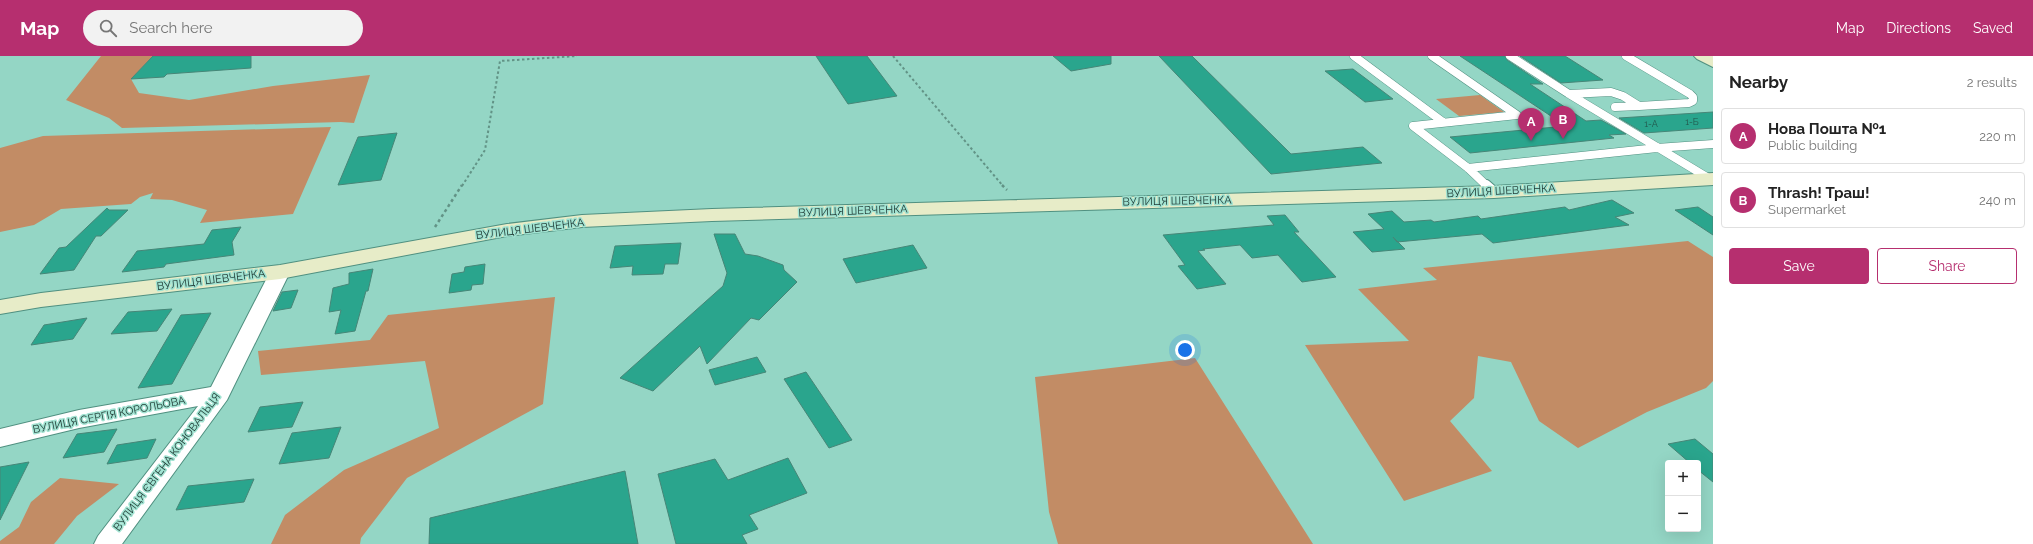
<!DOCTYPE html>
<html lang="en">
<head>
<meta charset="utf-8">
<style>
  :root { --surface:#fff; --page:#f2f2f2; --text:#222; --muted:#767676; --line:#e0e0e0; --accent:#b62f6f }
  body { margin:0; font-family:Raleway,sans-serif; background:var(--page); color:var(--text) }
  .controls { position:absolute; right:12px; bottom:12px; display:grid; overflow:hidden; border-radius:4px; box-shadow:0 4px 16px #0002 }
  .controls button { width:36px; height:36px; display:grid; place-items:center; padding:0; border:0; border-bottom:1px solid var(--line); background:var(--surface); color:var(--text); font:20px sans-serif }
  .you { position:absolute; left:1185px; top:294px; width:14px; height:14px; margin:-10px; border:3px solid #fff; border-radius:50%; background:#1a73e8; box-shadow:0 0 0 6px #1a73e833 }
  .badge { display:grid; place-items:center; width:26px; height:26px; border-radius:50%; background:var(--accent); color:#fff; font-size:13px; font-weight:700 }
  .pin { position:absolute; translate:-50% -33px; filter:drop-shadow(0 1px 2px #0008) }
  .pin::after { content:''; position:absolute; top:21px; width:14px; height:12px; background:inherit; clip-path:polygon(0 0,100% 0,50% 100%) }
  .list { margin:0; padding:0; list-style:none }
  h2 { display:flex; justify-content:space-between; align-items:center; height:52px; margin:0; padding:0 16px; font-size:17px }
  h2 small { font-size:13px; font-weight:400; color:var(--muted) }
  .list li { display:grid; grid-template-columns:26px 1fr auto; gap:12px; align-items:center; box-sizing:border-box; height:56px; margin:0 8px 8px; padding:0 8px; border:1px solid var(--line); border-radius:4px }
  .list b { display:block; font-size:15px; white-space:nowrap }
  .list p { margin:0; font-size:13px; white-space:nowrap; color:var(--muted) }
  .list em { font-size:13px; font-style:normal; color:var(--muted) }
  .actions { display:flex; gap:8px; padding:12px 16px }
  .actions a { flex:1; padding:9px 0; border:1px solid var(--accent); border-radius:4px; text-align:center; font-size:14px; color:var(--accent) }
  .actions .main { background:var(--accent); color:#fff }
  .icon { flex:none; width:22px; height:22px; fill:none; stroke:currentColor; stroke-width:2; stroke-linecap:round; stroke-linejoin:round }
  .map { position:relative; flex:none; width:1713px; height:488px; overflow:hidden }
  header { display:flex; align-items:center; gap:24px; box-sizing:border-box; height:56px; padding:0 20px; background:var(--accent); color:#fff }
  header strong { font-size:19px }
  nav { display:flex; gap:22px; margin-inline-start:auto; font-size:14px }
  .search { width:280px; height:36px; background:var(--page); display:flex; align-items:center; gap:10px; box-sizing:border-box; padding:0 14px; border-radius:22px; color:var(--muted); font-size:15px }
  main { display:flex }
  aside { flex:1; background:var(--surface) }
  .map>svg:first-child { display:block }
  .green { fill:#c28c65 }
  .building { fill:#2aa58d; stroke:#468677 }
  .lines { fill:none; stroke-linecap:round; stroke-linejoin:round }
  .lane-far1-casing { stroke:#509080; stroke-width:9 }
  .lane-casing { stroke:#509080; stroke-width:12 }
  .street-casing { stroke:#509080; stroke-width:2 }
  .secondary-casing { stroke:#509080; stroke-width:2 }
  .path-far1 { stroke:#629386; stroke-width:2; stroke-dasharray:2.5 2.5; stroke-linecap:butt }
  .path { stroke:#629386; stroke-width:2.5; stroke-dasharray:3 3; stroke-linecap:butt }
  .lane-far1 { stroke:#fff; stroke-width:8 }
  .lane { stroke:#fff; stroke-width:10 }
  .street { fill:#fff; fill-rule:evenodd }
  .secondary { fill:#e7ecc8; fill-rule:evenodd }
  .labels { text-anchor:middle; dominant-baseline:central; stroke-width:3; stroke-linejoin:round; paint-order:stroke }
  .number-label { font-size:9px; fill:#22564b }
  .street-label { font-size:11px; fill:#203b35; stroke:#a1e3d2 }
</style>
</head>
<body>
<header>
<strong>Map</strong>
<div class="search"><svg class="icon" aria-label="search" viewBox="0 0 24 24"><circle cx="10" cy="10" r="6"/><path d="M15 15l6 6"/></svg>Search here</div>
<nav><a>Map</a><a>Directions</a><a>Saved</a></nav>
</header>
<main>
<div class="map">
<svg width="1713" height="488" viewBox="0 0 1713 488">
  <rect width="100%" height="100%" fill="#94d6c5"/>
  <!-- green -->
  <path class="green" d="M101,0H153L131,23L139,37L189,44L273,30L370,19L354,67L341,66L122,72L109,62L66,44Z
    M1480,39L1504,56L1459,60L1436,43Z
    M331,71L293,158L200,167L207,154L172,144L150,143L153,137L140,141L131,148L61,153L34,169L0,176V92L43,80Z
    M1688,185L1713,201V325L1706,332L1647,356L1578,392L1539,365L1511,306L1478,300L1474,342L1450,365L1492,415L1404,445L1305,289L1409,285L1358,233L1437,224L1423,212Z
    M555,241L543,348L407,422L361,482L360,488H271L285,459L344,414L439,372L425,305L261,319L258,295L370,284L388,259Z
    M1195,302L1313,488H1058L1049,456L1035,321Z
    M60,422L119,428L77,460L54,488H0V485L19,471L31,446Z"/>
  <!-- building -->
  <path class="building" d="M153,0H251V12L167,18L164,21L131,23Z
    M816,0H867L897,40L848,48Z
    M1053,0H1111V8L1071,15Z
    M1159,0H1192L1291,98L1363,91L1382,107L1271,118Z
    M1460,0H1505L1507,4L1543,28H1530L1586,65L1601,64L1626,78L1609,79L1614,82L1470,97L1450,81L1566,70Z
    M1520,0H1565L1603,24L1561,27Z
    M1353,13L1393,43L1365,46L1325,15Z
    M1713,56V72L1644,77L1619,62Z
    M397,77L381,124L338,129L358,81Z
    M1612,144L1634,157L1615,161L1629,169L1493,187L1482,178L1397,186L1393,181L1405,193L1372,196L1353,176L1384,173L1368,158L1392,155L1404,166L1431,164L1434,166L1478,160L1481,163L1565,151L1569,154Z
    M1698,151L1713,161V179L1675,154Z
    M107,152L109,154H128L101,180H96L74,214L40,218L59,192L66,191Z
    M1285,159L1299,176H1294L1336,221L1302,226L1278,199L1252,202L1240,189L1203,193L1205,194L1198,195L1226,228L1197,233L1178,210L1185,209L1163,179L1274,169L1267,160Z
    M241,171L232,186L234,199L166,208L164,211L122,216L137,195L204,188L212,174Z
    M714,178H735L745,198L758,200L783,209L784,214L797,226L759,264L751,262L707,308L700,290L653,335L620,322L723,230L727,217Z
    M681,187L678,208H665L663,218L632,219L633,210L610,212L615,190Z
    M913,189L927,212L856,227L843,203Z
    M485,208L483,228L472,229L471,234L449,237L452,218L464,216L465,211Z
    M373,213L368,235H366L355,275L335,278L341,254L329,256L333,232L349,228V217Z
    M298,234L291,252L273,255L282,236Z
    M172,253L157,275L111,278L128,256Z
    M211,257L172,328L138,332L181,259Z
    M87,262L73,283L31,289L44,269Z
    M757,301L766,316L715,329L709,314Z
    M806,316L852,384L829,392L784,323Z
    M303,346L292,371L248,376L260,351Z
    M341,371L329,402L279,408L292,377Z
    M117,373L104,396L63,402L77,378Z
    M156,383L147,402L107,408L117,389Z
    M1695,383L1713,398V426L1698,414V407H1690L1668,388Z
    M788,402L807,437L749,459L758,473L742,479L747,488H676L658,418L715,403L728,424Z
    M29,406L0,464V411Z
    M625,415L638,488H429L430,462Z
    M254,423L244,446L176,454L188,430Z"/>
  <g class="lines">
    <!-- lane-far1 casing -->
    <g class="lane-far1-casing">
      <path id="lane-far1" d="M1354,0L1443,66
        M1432,0L1517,59L1413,70L1468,112L1487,130
        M1510,0L1569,38L1710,123
        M1569,38L1611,36L1623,40L1639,50L1689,47L1693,45V41L1690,38L1626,0
        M1615,51L1639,50
        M1468,112L1657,92L1713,88"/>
    </g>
    <!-- lane casing -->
    <g class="lane-casing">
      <path id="lane" d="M1486,129L1494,136"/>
    </g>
    <!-- street casing -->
    <g class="street-casing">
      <path id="street" d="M280,210L287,212L290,216L227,344L122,488H94L98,480L198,350L79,372L0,391V373L79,354L211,331L270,216L273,212Z"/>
    </g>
    <!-- secondary casing -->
    <g class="secondary-casing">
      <path id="secondary" d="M1694,0H1713V11L1697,3Z
        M1713,117V129L1494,142L712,165L582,171L507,180L280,223L41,251L0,258V244L41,237L280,209L507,168L582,159L712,153L1494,130Z"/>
    </g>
    <!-- path-far1 -->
    <path class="path-far1" d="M893,0L1003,130
      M462,130L485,94L500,5L577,0"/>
    <!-- path -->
    <path class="path" d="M1002,129L1007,134
      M435,171L462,129"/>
    <!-- lane-far1 -->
    <use href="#lane-far1" class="lane-far1"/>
    <!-- lane -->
    <use href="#lane" class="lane"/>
    <!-- street -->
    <use href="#street" class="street"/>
    <!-- secondary -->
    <use href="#secondary" class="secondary"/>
  </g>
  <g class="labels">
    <!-- number labels -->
    <g class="number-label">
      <text x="1692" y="66">1-Б</text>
      <text x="1651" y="68">1-А</text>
    </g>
    <!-- street labels -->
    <g class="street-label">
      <text transform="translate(1501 135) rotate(-3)">ВУЛИЦЯ ШЕВЧЕНКА</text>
      <text transform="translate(1177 145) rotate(-1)">ВУЛИЦЯ ШЕВЧЕНКА</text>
      <text transform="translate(853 155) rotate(-2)">ВУЛИЦЯ ШЕВЧЕНКА</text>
      <text transform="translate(530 173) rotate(-7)">ВУЛИЦЯ ШЕВЧЕНКА</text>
      <text transform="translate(211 224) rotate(-7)">ВУЛИЦЯ ШЕВЧЕНКА</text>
      <text transform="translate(109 359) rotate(-11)">ВУЛИЦЯ СЕРГІЯ КОРОЛЬОВА</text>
      <text transform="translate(167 406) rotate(-53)">ВУЛИЦЯ ЄВГЕНА КОНОВАЛЬЦЯ</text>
    </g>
  </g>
</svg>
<div class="controls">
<button>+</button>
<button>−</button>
</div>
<div class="you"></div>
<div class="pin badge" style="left:1531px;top:85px">A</div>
<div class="pin badge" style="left:1563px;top:83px">B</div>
</div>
<aside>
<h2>Nearby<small>2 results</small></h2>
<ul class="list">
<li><span class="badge">A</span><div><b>Нова Пошта №1</b><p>Public building</p></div><em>220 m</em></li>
<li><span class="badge">B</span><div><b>Thrash! Траш!</b><p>Supermarket</p></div><em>240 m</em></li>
</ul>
<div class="actions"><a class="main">Save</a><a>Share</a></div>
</aside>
</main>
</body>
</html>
